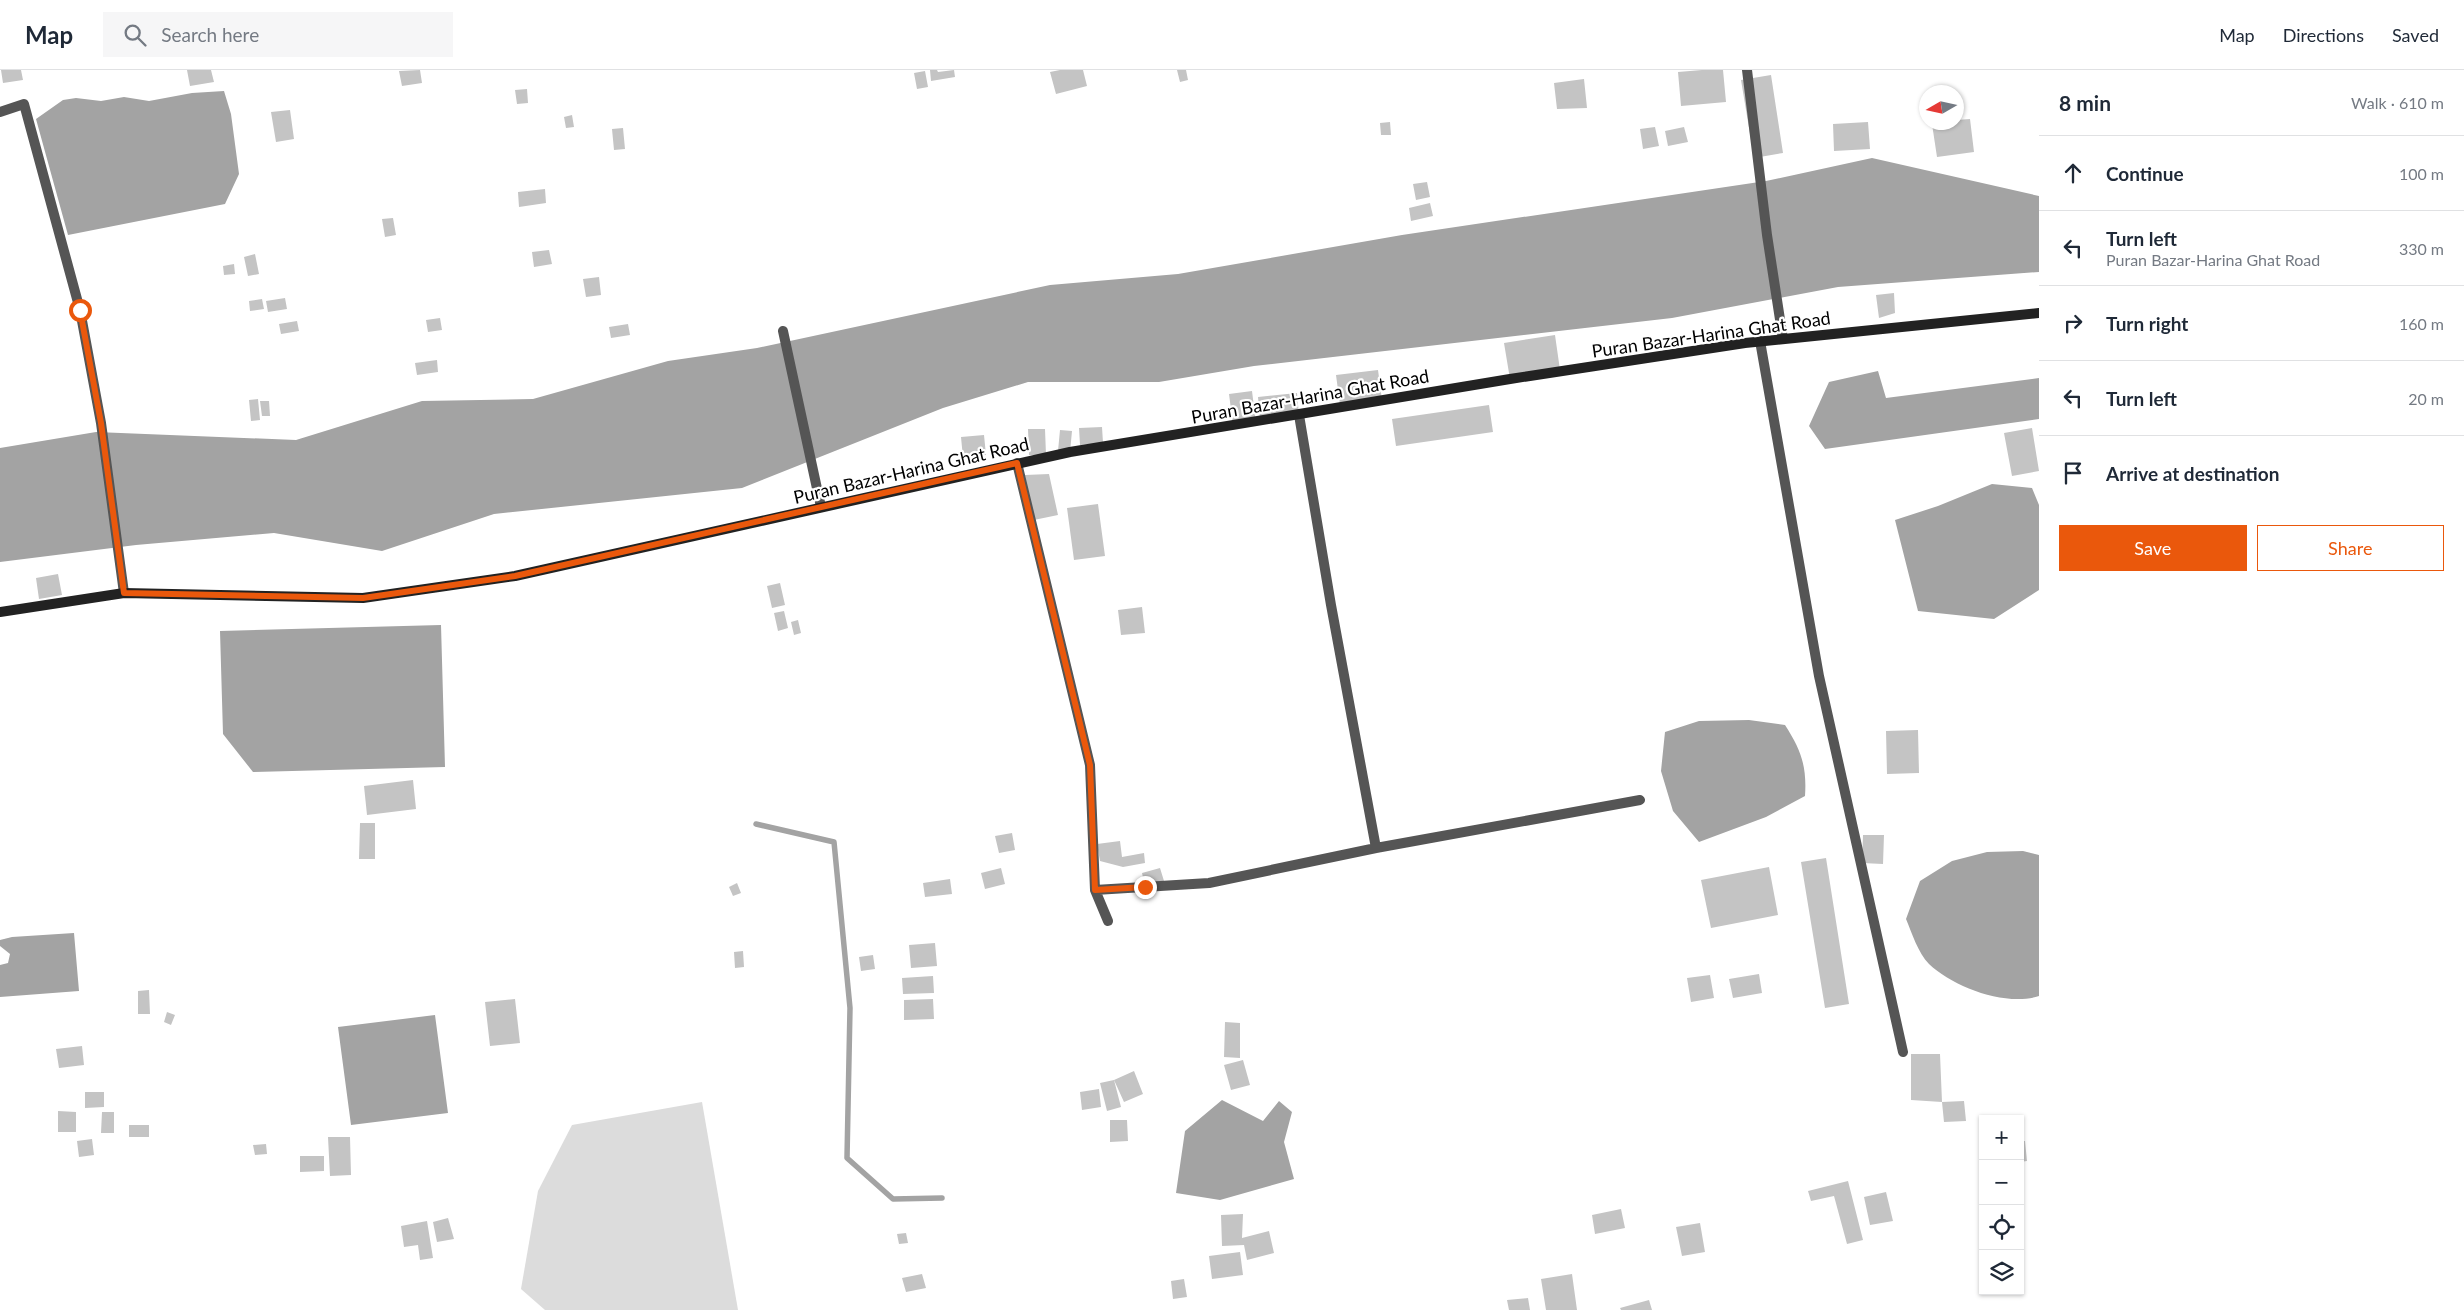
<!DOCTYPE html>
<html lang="en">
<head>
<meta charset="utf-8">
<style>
  :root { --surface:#fff; --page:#f6f6f7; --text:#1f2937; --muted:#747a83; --line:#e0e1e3; --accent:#ea580c }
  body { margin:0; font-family:Lato,sans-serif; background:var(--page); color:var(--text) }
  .controls { position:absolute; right:15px; bottom:15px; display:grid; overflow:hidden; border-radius:0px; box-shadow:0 1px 4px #0004 }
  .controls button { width:45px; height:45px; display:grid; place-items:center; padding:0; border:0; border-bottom:1px solid var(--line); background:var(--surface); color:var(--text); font:25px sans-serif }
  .compass { position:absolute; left:1919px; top:15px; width:45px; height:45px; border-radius:50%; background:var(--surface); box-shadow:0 1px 4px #0004; rotate:261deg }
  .stop { position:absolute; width:15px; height:15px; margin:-11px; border:4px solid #ea580c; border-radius:50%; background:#fff }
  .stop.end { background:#ea580c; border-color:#fff; box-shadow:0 1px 5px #0008 }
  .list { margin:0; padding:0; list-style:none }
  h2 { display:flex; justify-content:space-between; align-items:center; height:65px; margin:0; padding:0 20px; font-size:21px }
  h2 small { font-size:16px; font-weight:400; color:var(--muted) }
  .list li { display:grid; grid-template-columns:32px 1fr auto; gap:15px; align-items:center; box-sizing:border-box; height:75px; padding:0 20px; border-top:1px solid var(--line) }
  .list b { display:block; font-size:19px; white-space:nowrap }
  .list p { margin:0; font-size:16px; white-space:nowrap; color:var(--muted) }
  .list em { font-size:16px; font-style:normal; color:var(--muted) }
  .actions { display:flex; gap:10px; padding:15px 20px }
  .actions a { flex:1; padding:11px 0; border:1px solid var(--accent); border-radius:0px; text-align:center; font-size:18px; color:var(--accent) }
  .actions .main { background:var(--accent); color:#fff }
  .icon { flex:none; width:28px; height:28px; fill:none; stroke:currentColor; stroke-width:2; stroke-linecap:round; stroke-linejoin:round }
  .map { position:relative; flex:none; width:2039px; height:1240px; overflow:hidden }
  header { display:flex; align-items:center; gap:30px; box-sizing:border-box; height:70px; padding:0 25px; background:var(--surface); border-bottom:1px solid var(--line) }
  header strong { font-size:24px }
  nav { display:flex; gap:28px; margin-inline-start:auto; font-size:18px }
  .search { width:350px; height:45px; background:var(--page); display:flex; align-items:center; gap:12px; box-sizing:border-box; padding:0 18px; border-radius:0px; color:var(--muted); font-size:19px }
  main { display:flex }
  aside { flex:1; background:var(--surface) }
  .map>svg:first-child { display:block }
  .green { fill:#dcdcdc }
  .water { fill:#a3a3a3 }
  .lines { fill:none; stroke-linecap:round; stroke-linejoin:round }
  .stream { stroke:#a3a3a3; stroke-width:5.5 }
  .building { fill:#c4c4c4 }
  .street { stroke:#555; stroke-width:10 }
  .secondary { stroke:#222; stroke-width:10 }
  .route { stroke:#ea580c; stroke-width:6 }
  .labels { text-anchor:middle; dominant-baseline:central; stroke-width:4.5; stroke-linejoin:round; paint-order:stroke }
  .street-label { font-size:18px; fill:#000; stroke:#fff }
</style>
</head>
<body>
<header>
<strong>Map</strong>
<div class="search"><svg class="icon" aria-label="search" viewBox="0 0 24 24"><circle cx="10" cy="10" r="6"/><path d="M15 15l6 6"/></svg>Search here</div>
<nav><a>Map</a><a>Directions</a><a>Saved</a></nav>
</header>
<main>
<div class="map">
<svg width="2039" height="1240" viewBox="0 0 2039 1240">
  <rect width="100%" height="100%" fill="#fff"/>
  <!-- green -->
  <path class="green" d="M702,1032L738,1240H545L521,1219L538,1121L572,1055Z"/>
  <!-- water -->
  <path class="water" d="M224,21L231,44L239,104L225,134L68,165L36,49L63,30L76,28L101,31L124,27L149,31L192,23Z
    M1872,88L2039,126V202L1838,217L1672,248L1254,296L1159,312H1028L943,338L742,418L494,444L382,481L274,463L136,475L0,492V378L96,362L296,370L422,331L533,329L668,291L757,278L1050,215L1178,204L1402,165L1766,111Z
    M1878,301L1886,328L2039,308V349L1825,379L1809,356L1829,312Z
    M1992,414L2032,418L2039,435V520L1994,549L1918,541L1895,450L1938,436Z
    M441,555L445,697L253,702L223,664L220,561Z
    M1749,650L1785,655C1801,680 1807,696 1805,726L1766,747L1699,772L1673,741L1661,701L1665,662L1699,651Z
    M2023,781L2039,785V926C2006,937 1953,917 1929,894C1918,883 1912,863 1906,849L1920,811L1952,791L1987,782Z
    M74,863L79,921L0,927V895L8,893L10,884L0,876V870L12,867Z
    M435,945L448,1043L351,1055L338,957Z
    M1222,1030L1263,1051L1279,1031L1292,1042L1284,1072L1294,1109L1220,1130L1176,1123L1185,1061Z"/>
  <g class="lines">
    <!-- stream -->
    <path class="stream" d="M756,754L834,772L850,938L847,1088L893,1129L942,1128"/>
  </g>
  <!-- building -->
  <path class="building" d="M1,0H21L23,10L3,13Z
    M187,0H211L214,12L190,16Z
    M420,0L422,13L402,16L399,1Z
    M930,0H937L938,2L954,0L955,7L931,11Z
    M1060,0H1083L1087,16L1056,24L1050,2Z
    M1177,0H1186L1188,10L1180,12Z
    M1702,0H1723L1726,32L1681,36L1678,2Z
    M925,1L928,17L917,19L914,3Z
    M1771,5L1783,83L1754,88L1741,10Z
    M1584,9L1587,38L1557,39L1554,13Z
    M527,19L528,33L517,34L515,20Z
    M290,40L294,69L276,72L271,42Z
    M572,45L574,57L566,58L564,47Z
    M1970,49L1974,82L1937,87L1932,54L1956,52V50Z
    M1390,52L1391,65H1381L1380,53Z
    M1868,52L1870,79L1834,81L1833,54Z
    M1655,57L1659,76L1643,79L1640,59Z
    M1684,57L1688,72L1668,76L1665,61Z
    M623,58L625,79L614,80L612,59Z
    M1427,112L1430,127L1416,130L1413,114Z
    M545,119L546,133L519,137L518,122Z
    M1430,133L1433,146L1411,151L1409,138Z
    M393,148L396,165L385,167L382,149Z
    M549,180L552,194L534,197L532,182Z
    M255,184L259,204L248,206L244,187Z
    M234,194L235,204L224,205L223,196Z
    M599,207L601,225L586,227L583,209Z
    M1894,223L1895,243L1879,248L1876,225Z
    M285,228L287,239L268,242L266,231Z
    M262,229L264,239L250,241L249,231Z
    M440,248L442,260L428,262L426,250Z
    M297,251L299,261L281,264L279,254Z
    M628,254L630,265L611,268L609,257Z
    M1555,265L1560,300L1510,309L1504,273Z
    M437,290L438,302L417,305L415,293Z
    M1378,300L1382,330L1340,335L1336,305Z
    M1252,321L1256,353L1233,355L1229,324Z
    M1297,323L1299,345L1260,349L1258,327Z
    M258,329L260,350L251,351L249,330Z
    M260,331H269L270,346H262Z
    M1489,335L1493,362L1396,376L1392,349Z
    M1102,357L1103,373L1080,375L1079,358Z
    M2032,358L2039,401L2012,406L2004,363Z
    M1028,359H1045L1046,385H1029Z
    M1060,360L1072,361L1070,382L1058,381Z
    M984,365L986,385L963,388L961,367Z
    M1049,404L1058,445L1029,451L1025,405Z
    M1098,434L1105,486L1074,490L1067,438Z
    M58,504L62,525L39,529L36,508Z
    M780,513L785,535L772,538L767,516Z
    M1142,537L1145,563L1121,565L1118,540Z
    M784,541L788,558L778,561L774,543Z
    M798,550L801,563L794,565L791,552Z
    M1918,660L1919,703L1887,704L1886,661Z
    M413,710L416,739L367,745L364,716Z
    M360,753H375V789H359Z
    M1012,763L1015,780L999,783L995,766Z
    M1863,765H1884L1883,794L1862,793Z
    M1120,771L1122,787L1144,783L1145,793L1123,797L1100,791L1097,774Z
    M1826,788L1849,934L1825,938L1801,792Z
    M1769,797L1778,845L1711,858L1701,810Z
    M1001,798L1005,814L985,819L981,803Z
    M1160,798L1164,811L1145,817L1142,803Z
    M950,809L952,824L925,827L923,813Z
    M737,813L741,823L733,826L729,817Z
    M935,873L937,896L911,898L909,875Z
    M743,881L744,897L735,898L734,882Z
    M873,885L875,899L861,901L859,887Z
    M1759,904L1762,923L1733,928L1729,909Z
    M1710,905L1714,928L1691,932L1687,908Z
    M933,906L934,923L903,924L902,908Z
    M149,920L150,944H138V921Z
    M515,929L520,973L490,976L485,932Z
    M933,929L934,949L904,950V930Z
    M167,942L175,945L171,955L164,952Z
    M1225,952L1240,953V988L1224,987Z
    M82,976L84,995L59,998L56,979Z
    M1911,984H1940L1942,1032L1911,1030Z
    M1243,990L1250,1015L1231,1020L1224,995Z
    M1134,1001L1143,1024L1124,1032L1114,1010Z
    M1114,1010L1121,1037L1107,1041L1100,1013Z
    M1099,1019L1101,1037L1082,1040L1080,1022Z
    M85,1022H104V1037L85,1038Z
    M1964,1031L1966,1051L1944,1052L1942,1032Z
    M58,1041L76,1042V1062H58Z
    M102,1042H114V1063H101Z
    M1110,1050H1127L1128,1071L1110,1072Z
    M129,1055H149V1067H129Z
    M328,1067H350L351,1105L330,1106Z
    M92,1069L94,1085L79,1087L77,1071Z
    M2020,1071H2025L2027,1091L2020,1092Z
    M266,1074L267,1084L255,1085L253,1075Z
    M300,1086H324V1101L300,1102Z
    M1848,1111L1863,1170L1847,1174L1834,1126L1811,1131L1808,1121Z
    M1886,1122L1893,1151L1870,1155L1864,1127Z
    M1621,1139L1625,1158L1595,1164L1592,1145Z
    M1243,1144L1242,1168L1269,1161L1274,1183L1247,1190L1244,1175L1222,1176L1221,1145Z
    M448,1148L454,1169L437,1172L433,1152Z
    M427,1151L433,1188L420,1190L418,1175L404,1177L401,1156Z
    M1700,1153L1705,1182L1682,1186L1676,1157Z
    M906,1163L908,1173L899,1174L897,1164Z
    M1240,1182L1243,1205L1212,1209L1209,1186Z
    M922,1204L926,1218L906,1222L902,1208Z
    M1572,1204L1577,1240H1546L1541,1209Z
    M1184,1209L1187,1227L1173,1229L1171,1211Z
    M1528,1228L1530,1240H1509L1507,1230Z
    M1649,1230L1652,1240H1621L1620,1238Z"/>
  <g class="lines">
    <!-- street -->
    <path class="street" d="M1747,0L1767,165L1783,269
      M0,42L24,34L80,240L101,353L124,523
      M783,261L821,437
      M1760,271L1819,606L1903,982
      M1299,345L1331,535L1376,778
      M1017,393L1090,695L1095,820L1108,851
      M1095,820L1209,813L1376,778L1640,730"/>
    <!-- secondary -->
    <path class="secondary" d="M0,542L124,523L363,528L515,506L1070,382L1510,309L1745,273L2039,243"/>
  </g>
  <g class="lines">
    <!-- route -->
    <path class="route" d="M80,240L101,353L124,523L363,528L515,506L1017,393L1090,695L1095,820L1145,817"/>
  </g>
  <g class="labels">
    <!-- street labels -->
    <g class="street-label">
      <text transform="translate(1711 264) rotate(-8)">Puran Bazar-Harina Ghat Road</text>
      <text transform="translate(1310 326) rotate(-10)">Puran Bazar-Harina Ghat Road</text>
      <text transform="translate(911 400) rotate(-13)">Puran Bazar-Harina Ghat Road</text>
    </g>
  </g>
</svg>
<div class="controls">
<button>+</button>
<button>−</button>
<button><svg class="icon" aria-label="locate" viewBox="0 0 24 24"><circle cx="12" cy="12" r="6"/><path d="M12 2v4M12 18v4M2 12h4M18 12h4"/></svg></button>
<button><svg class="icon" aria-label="layers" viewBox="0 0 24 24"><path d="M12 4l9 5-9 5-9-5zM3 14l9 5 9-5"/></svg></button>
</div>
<svg class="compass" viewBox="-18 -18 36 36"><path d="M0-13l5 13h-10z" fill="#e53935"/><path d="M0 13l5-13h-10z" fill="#747a83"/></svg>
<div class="stop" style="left:80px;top:240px"></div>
<div class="stop end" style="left:1145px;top:817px"></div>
</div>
<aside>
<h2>8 min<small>Walk · 610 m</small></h2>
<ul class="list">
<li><svg class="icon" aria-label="ahead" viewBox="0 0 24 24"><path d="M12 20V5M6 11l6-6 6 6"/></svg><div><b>Continue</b></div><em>100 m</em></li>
<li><svg class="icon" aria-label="left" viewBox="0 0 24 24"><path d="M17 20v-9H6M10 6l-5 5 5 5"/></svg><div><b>Turn left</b><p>Puran Bazar-Harina Ghat Road</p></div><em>330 m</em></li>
<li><svg class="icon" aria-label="right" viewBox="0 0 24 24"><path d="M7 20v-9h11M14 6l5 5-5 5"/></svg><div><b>Turn right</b></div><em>160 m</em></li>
<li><svg class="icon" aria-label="left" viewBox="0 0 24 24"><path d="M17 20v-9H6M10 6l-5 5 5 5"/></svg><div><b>Turn left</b></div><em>20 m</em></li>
<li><svg class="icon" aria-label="arrive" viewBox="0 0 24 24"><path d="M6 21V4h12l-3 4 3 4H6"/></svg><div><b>Arrive at destination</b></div></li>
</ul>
<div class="actions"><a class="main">Save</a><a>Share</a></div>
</aside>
</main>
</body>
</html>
